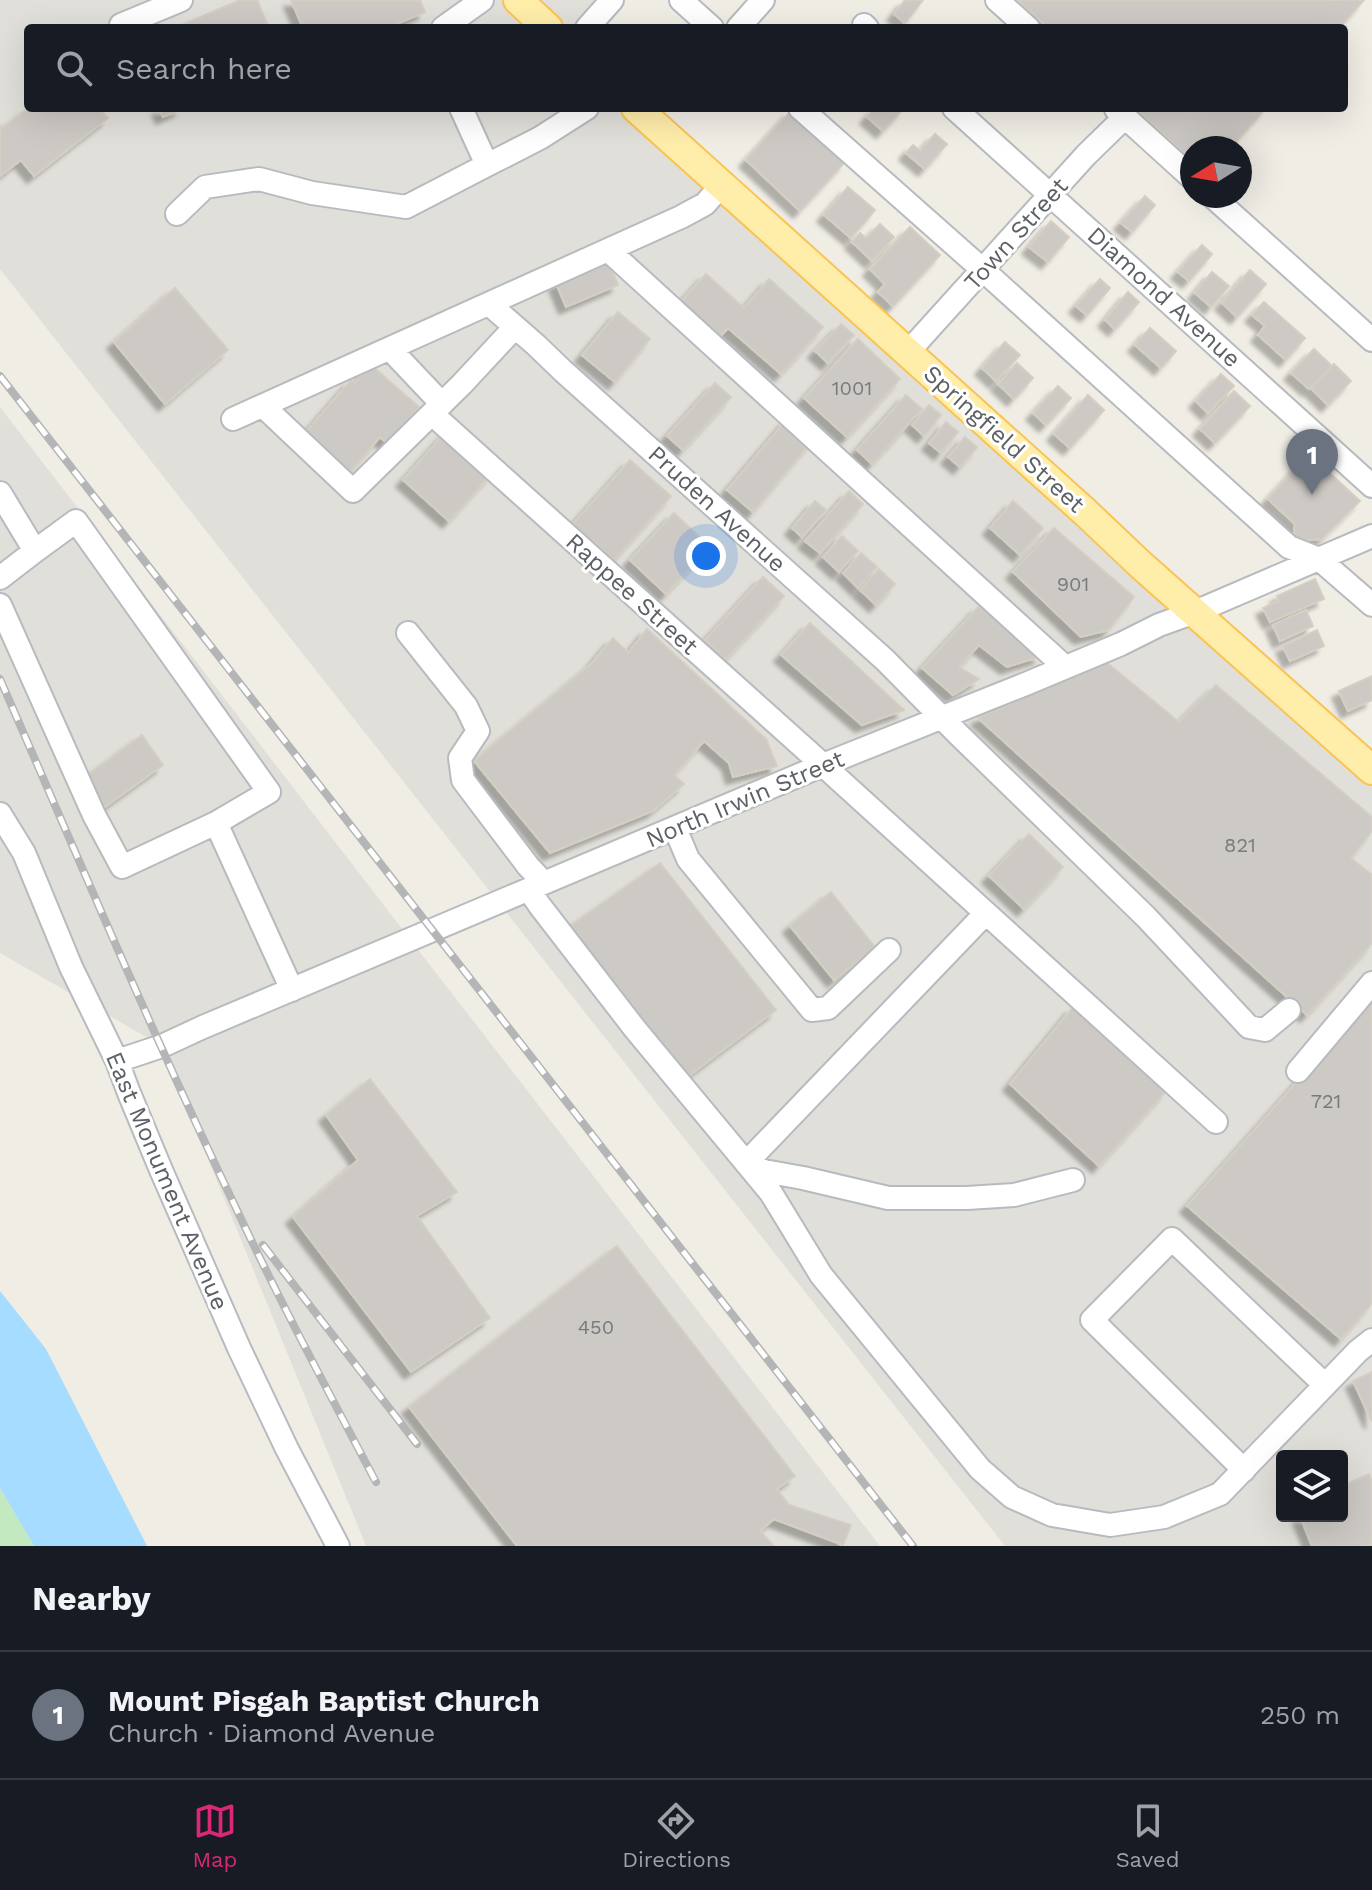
<!DOCTYPE html>
<html lang="en">
<head>
<meta charset="utf-8">
<style>
  :root { --surface:#171b24; --page:#242831; --text:#f1f3f6; --muted:#9ea1a6; --line:#363941; --accent:#db2777 }
  body { margin:0; font-family:"Work Sans",sans-serif; background:var(--page); color:var(--text) }
  .controls { position:absolute; right:24px; bottom:24px; display:grid; overflow:hidden; border-radius:8px; box-shadow:0 8px 32px #0002 }
  .controls button { width:72px; height:72px; display:grid; place-items:center; padding:0; border:0; border-bottom:2px solid var(--line); background:var(--surface); color:var(--text); font:40px sans-serif }
  .compass { position:absolute; left:1180px; top:136px; width:72px; height:72px; border-radius:50%; background:var(--surface); box-shadow:0 8px 32px #0002; rotate:259deg }
  .you { position:absolute; left:706px; top:556px; width:28px; height:28px; margin:-20px; border:6px solid #fff; border-radius:50%; background:#1a73e8; box-shadow:0 0 0 12px #1a73e833 }
  .badge { display:grid; place-items:center; width:52px; height:52px; border-radius:50%; background:var(--accent); color:#fff; font-size:26px; font-weight:700 }
  .pin { position:absolute; translate:-50% -66px; filter:drop-shadow(0 2px 4px #0008) }
  .pin::after { content:''; position:absolute; top:42px; width:28px; height:24px; background:inherit; clip-path:polygon(0 0,100% 0,50% 100%) }
  .list { margin:0; padding:0; list-style:none }
  h2 { display:flex; justify-content:space-between; align-items:center; height:104px; margin:0; padding:0 32px; font-size:34px }
  h2 small { font-size:26px; font-weight:400; color:var(--muted) }
  .list li { display:grid; grid-template-columns:52px 1fr auto; gap:24px; align-items:center; box-sizing:border-box; height:128px; padding:0 32px; border-top:2px solid var(--line) }
  .list b { display:block; font-size:30px; white-space:nowrap }
  .list p { margin:0; font-size:26px; white-space:nowrap; color:var(--muted) }
  .list em { font-size:26px; font-style:normal; color:var(--muted) }
  .icon { flex:none; width:44px; height:44px; fill:none; stroke:currentColor; stroke-width:2; stroke-linecap:round; stroke-linejoin:round }
  .map { position:relative; flex:none; width:1372px; height:1546px; overflow:hidden }
  .search { position:absolute; background:var(--surface); box-shadow:0 8px 32px #0002; left:24px; right:24px; top:24px; height:88px; display:flex; align-items:center; gap:20px; box-sizing:border-box; padding:0 28px; border-radius:8px; color:var(--muted); font-size:30px }
  .sheet { height:232px; background:var(--surface) }
  nav { display:flex; justify-content:space-around; align-items:center; box-sizing:border-box; height:112px; border-top:2px solid var(--line); background:var(--surface); font-size:22px; color:var(--muted) }
  nav a { display:grid; justify-items:center; gap:4px }
  nav .on { color:var(--accent) }
  .map>svg:first-child { display:block }
  .industrial { fill:#e0dfd9; fill-rule:evenodd }
  .green { fill:#c2e9c0 }
  .water { fill:#a5dcff }
  .building { fill:#cdc9c4; stroke:#d5cec2; stroke-width:2; filter:url(#shadow) }
  .lines { fill:none; stroke-linecap:round; stroke-linejoin:round }
  .minor-casing { stroke:#b7bbbf; stroke-width:26 }
  .major-casing { stroke:#fac353; stroke-width:32 }
  .minor { stroke:#fff; stroke-width:22 }
  .major { stroke:#ffedaa; stroke-width:28 }
  .rail-casing { stroke:#b4b5b6; stroke-width:8 }
  .rail { stroke:#fff; stroke-width:5; stroke-dasharray:15; stroke-linecap:butt }
  .labels { text-anchor:middle; dominant-baseline:central; stroke-width:6; stroke-linejoin:round; paint-order:stroke }
  .number-label { font-size:20px; fill:#787b7e }
  .street-label { font-size:24px; fill:#5c6166; stroke:#fff }
</style>
</head>
<body>
<div class="map">
<svg width="1372" height="1546" viewBox="0 0 1372 1546">
  <defs>
    <filter id="shadow"><feDropShadow dx="-7" dy="7" stdDeviation="2" flood-color="#0004"/></filter>
  </defs>
  <rect width="100%" height="100%" fill="#f0ede5"/>
  <!-- industrial -->
  <path class="industrial" d="M0,0H608L586,28H28V108H636L1372,785V1546H1005L0,269ZM1282,1456H1342V1516H1282Z
    M0,407L426,960L880,1546H366L162,1046L0,953Z"/>
  <!-- green -->
  <path class="green" d="M0,1488L34,1546H0Z"/>
  <!-- water -->
  <path class="water" d="M0,1291L46,1349L147,1546H34L0,1488Z"/>
  <!-- building -->
  <path class="building" d="M240,0H257L269,28H175Z
    M291,0H420L425,12L387,28H303Z
    M905,0H923L905,23L894,14Z
    M1018,0H1364L1339,28H1048Z
    M28,108H99L108,118L34,176L21,160L0,176V125L2,128Z
    M159,108H183L163,117Z
    M875,108H904L883,131L867,117Z
    M1135,108H1266L1230,148H1192V161Z
    M791,111L845,162L800,211L746,160Z
    M935,134L947,144L925,169L906,153L913,145L920,151Z
    M848,187L875,210L851,238L824,215Z
    M1145,196L1155,205L1132,232L1121,223Z
    M1051,221L1069,237L1048,262L1029,247Z
    M880,224L894,237L872,261L852,242L860,233L866,238Z
    M910,227L940,255L893,306L878,292L885,284L870,269Z
    M1202,245L1212,254L1189,281L1178,272Z
    M608,261L618,285L566,307L556,283Z
    M1250,270L1266,284L1237,317L1222,303Z
    M1212,272L1229,286L1211,307L1195,293Z
    M706,274L744,308L769,279L823,327L781,374L728,328L718,339L679,304Z
    M1100,279L1110,288L1087,315L1076,306Z
    M175,288L228,350L165,404L114,342Z
    M1128,292L1139,302L1115,329L1105,320Z
    M1264,302L1305,338L1286,360L1258,335L1265,326L1252,315Z
    M618,312L650,339L615,382L582,355Z
    M841,324L854,335L828,363L815,351Z
    M1150,328L1176,351L1161,368L1135,345Z
    M858,339L900,379L847,437L804,398Z
    M1005,342L1020,355L996,381L982,368Z
    M1314,349L1332,366L1309,389L1291,373Z
    M1017,363L1033,378L1014,399L998,384Z
    M1334,364L1351,381L1328,405L1311,388Z
    M371,365L419,407L387,443L380,437L350,472L305,433L351,380L355,383Z
    M1221,374L1234,386L1208,413L1196,401Z
    M715,383L731,397L683,450L667,436Z
    M1058,386L1071,398L1046,425L1033,413Z
    M1234,391L1250,406L1215,443L1200,429Z
    M906,395L922,409L872,464L857,450Z
    M1088,395L1104,410L1070,448L1054,434Z
    M929,405L941,415L924,436L912,425Z
    M787,419L812,441L753,512L727,490Z
    M946,422L958,432L941,453L929,443Z
    M446,432L492,473L449,521L403,480Z
    M965,437L977,447L960,467L948,457Z
    M1309,454L1360,501L1322,539L1293,541L1295,524L1268,499Z
    M630,460L671,496L614,560L573,524Z
    M849,491L863,504L820,553L805,541Z
    M815,501L826,510L802,537L792,528Z
    M1013,501L1043,528L1020,555L990,528Z
    M674,513L710,547L666,594L630,560Z
    M1054,528L1134,597L1108,630L1081,637L1013,572Z
    M842,536L858,551L839,572L823,557Z
    M861,553L877,567L858,588L843,573Z
    M879,569L895,584L876,605L860,590Z
    M763,577L784,596L726,659L705,640Z
    M1315,579L1324,599L1270,622L1263,608L1279,601L1277,596Z
    M979,606L1041,656L1007,667L979,645L959,667L979,679L953,695L922,668Z
    M1306,610L1313,626L1280,641L1273,625Z
    M810,623L904,710L862,725L781,655Z
    M647,629L766,739L777,766L733,777L729,763L704,741L674,775L684,784L653,811L550,853L474,761L591,664L613,638L628,653Z
    M1317,630L1324,646L1290,661L1283,646Z
    M1105,661L1179,722L1216,685L1372,817V831L1351,858L1372,875V943L1307,1015L978,718Z
    M1372,676V700L1348,711L1339,691Z
    M142,735L163,765L102,809L81,780Z
    M1029,834L1063,867L1024,909L989,876Z
    M660,863L776,1010L686,1078L563,931Z
    M831,892L875,947L834,980L790,926Z
    M1372,997V1303L1341,1339L1187,1206Z
    M1073,1007L1166,1091L1099,1166L1010,1084Z
    M370,1079L457,1192L417,1216L490,1318L411,1372L293,1217L358,1160L326,1115Z
    M617,1246L795,1476L777,1489L789,1505L851,1525L843,1545L774,1519L760,1531L774,1546H517L409,1407Z
    M1372,1372V1422L1353,1381Z
    M1369,1474L1372,1482V1546H1312L1300,1516H1342V1486Z"/>
  <g class="lines">
    <!-- minor casing -->
    <g class="minor-casing">
      <path id="minor" d="M681,0L712,28
        M997,0L1028,28
        M121,25L181,0
        M864,25L867,28
        M443,28L482,0
        M587,28L612,0
        M738,28L763,0
        M461,108L487,165L540,138L587,108
        M800,108L983,270L1289,547L1319,559L1372,605
        M954,108L1372,486
        M1116,109L1192,178
        M1212,196L1372,340
        M177,214L205,187L259,179L312,193L406,207L487,165
        M608,250L1065,667
        M489,304L536,345L563,371L885,660L958,734L1146,917L1249,1027L1265,1030L1289,1010
        M390,349L442,404
        M908,352L1086,155L1125,117
        M263,406L353,491L462,384L515,327
        M233,419L681,217L705,204L722,185
        M441,422L823,765L1216,1122
        M0,493L35,551L76,521L269,792L216,823L292,990
        M0,578L35,551
        M0,605L94,815L122,867L216,823
        M408,633L466,706L478,731L460,758L463,780L528,866L544,883
        M0,814L24,853L71,967L117,1061L129,1093L161,1170L239,1348L287,1449L338,1546
        M675,828L688,859L812,1010L828,1008L889,950
        M529,890L540,906L635,1029L771,1193L821,1275L980,1469L1012,1497L1052,1515L1110,1525L1164,1517L1220,1494L1358,1351L1372,1340
        M986,913L746,1163L764,1171L803,1178L888,1198H967L1014,1195L1073,1180
        M117,1061L162,1046L203,1027L823,765L1028,683L1121,644L1159,625L1195,612L1372,536
        M1298,1071L1372,983
        M1244,1470L1092,1320L1172,1239L1325,1385"/>
    </g>
    <!-- major casing -->
    <g class="major-casing">
      <path id="major" d="M518,0L548,28
        M636,108L1085,512L1141,565L1372,770"/>
    </g>
    <!-- minor -->
    <use href="#minor" class="minor"/>
    <!-- major -->
    <use href="#major" class="major"/>
    <!-- rail casing -->
    <g class="rail-casing">
      <path id="rail" d="M0,376L913,1546
        M0,679C77,855 152,1033 235,1206C279,1300 328,1391 376,1482
        M263,1245L417,1444"/>
    </g>
    <!-- rail -->
    <use href="#rail" class="rail"/>
  </g>
  <g class="labels">
    <!-- number labels -->
    <g class="number-label">
      <text x="852" y="388">1001</text>
      <text x="1073" y="584">901</text>
      <text x="1240" y="845">821</text>
      <text x="1326" y="1101">721</text>
      <text x="596" y="1327">450</text>
    </g>
    <!-- street labels -->
    <g class="street-label">
      <text transform="translate(1016 234) rotate(-48)">Town Street</text>
      <text transform="translate(1164 297) rotate(42)">Diamond Avenue</text>
      <text transform="translate(1004 439) rotate(42)">Springfield Street</text>
      <text transform="translate(717 509) rotate(42)">Pruden Avenue</text>
      <text transform="translate(632 594) rotate(42)">Rappee Street</text>
      <text transform="translate(745 799) rotate(-23)">North Irwin Street</text>
      <text transform="translate(167 1181) rotate(67)">East Monument Avenue</text>
    </g>
  </g>
</svg>
<div class="controls">
<button><svg class="icon" aria-label="layers" viewBox="0 0 24 24"><path d="M12 4l9 5-9 5-9-5zM3 14l9 5 9-5"/></svg></button>
</div>
<svg class="compass" viewBox="-18 -18 36 36"><path d="M0-13l5 13h-10z" fill="#e53935"/><path d="M0 13l5-13h-10z" fill="#9ea1a6"/></svg>
<div class="you"></div>
<div class="pin badge" style="left:1312px;top:495px;background:#6b7280">1</div>
<div class="search"><svg class="icon" aria-label="search" viewBox="0 0 24 24"><circle cx="10" cy="10" r="6"/><path d="M15 15l6 6"/></svg>Search here</div>
</div>
<section class="sheet">
<h2>Nearby<small></small></h2>
<ul class="list">
<li><span class="badge" style="background:#6b7280">1</span><div><b>Mount Pisgah Baptist Church</b><p>Church · Diamond Avenue</p></div><em>250 m</em></li>
</ul>
</section>
<nav>
<a class="on"><svg class="icon" aria-label="map" viewBox="0 0 24 24"><path d="M3 6l6-2 6 2 6-2v14l-6 2-6-2-6 2zM9 4v14M15 6v14"/></svg>Map</a>
<a><svg class="icon" aria-label="directions" viewBox="0 0 24 24"><path d="M12 3l9 9-9 9-9-9zM9 14v-3h6M13 9l2 2-2 2"/></svg>Directions</a>
<a><svg class="icon" aria-label="saved" viewBox="0 0 24 24"><path d="M7 4h10v16l-5-4-5 4z"/></svg>Saved</a>
</nav>
</body>
</html>
